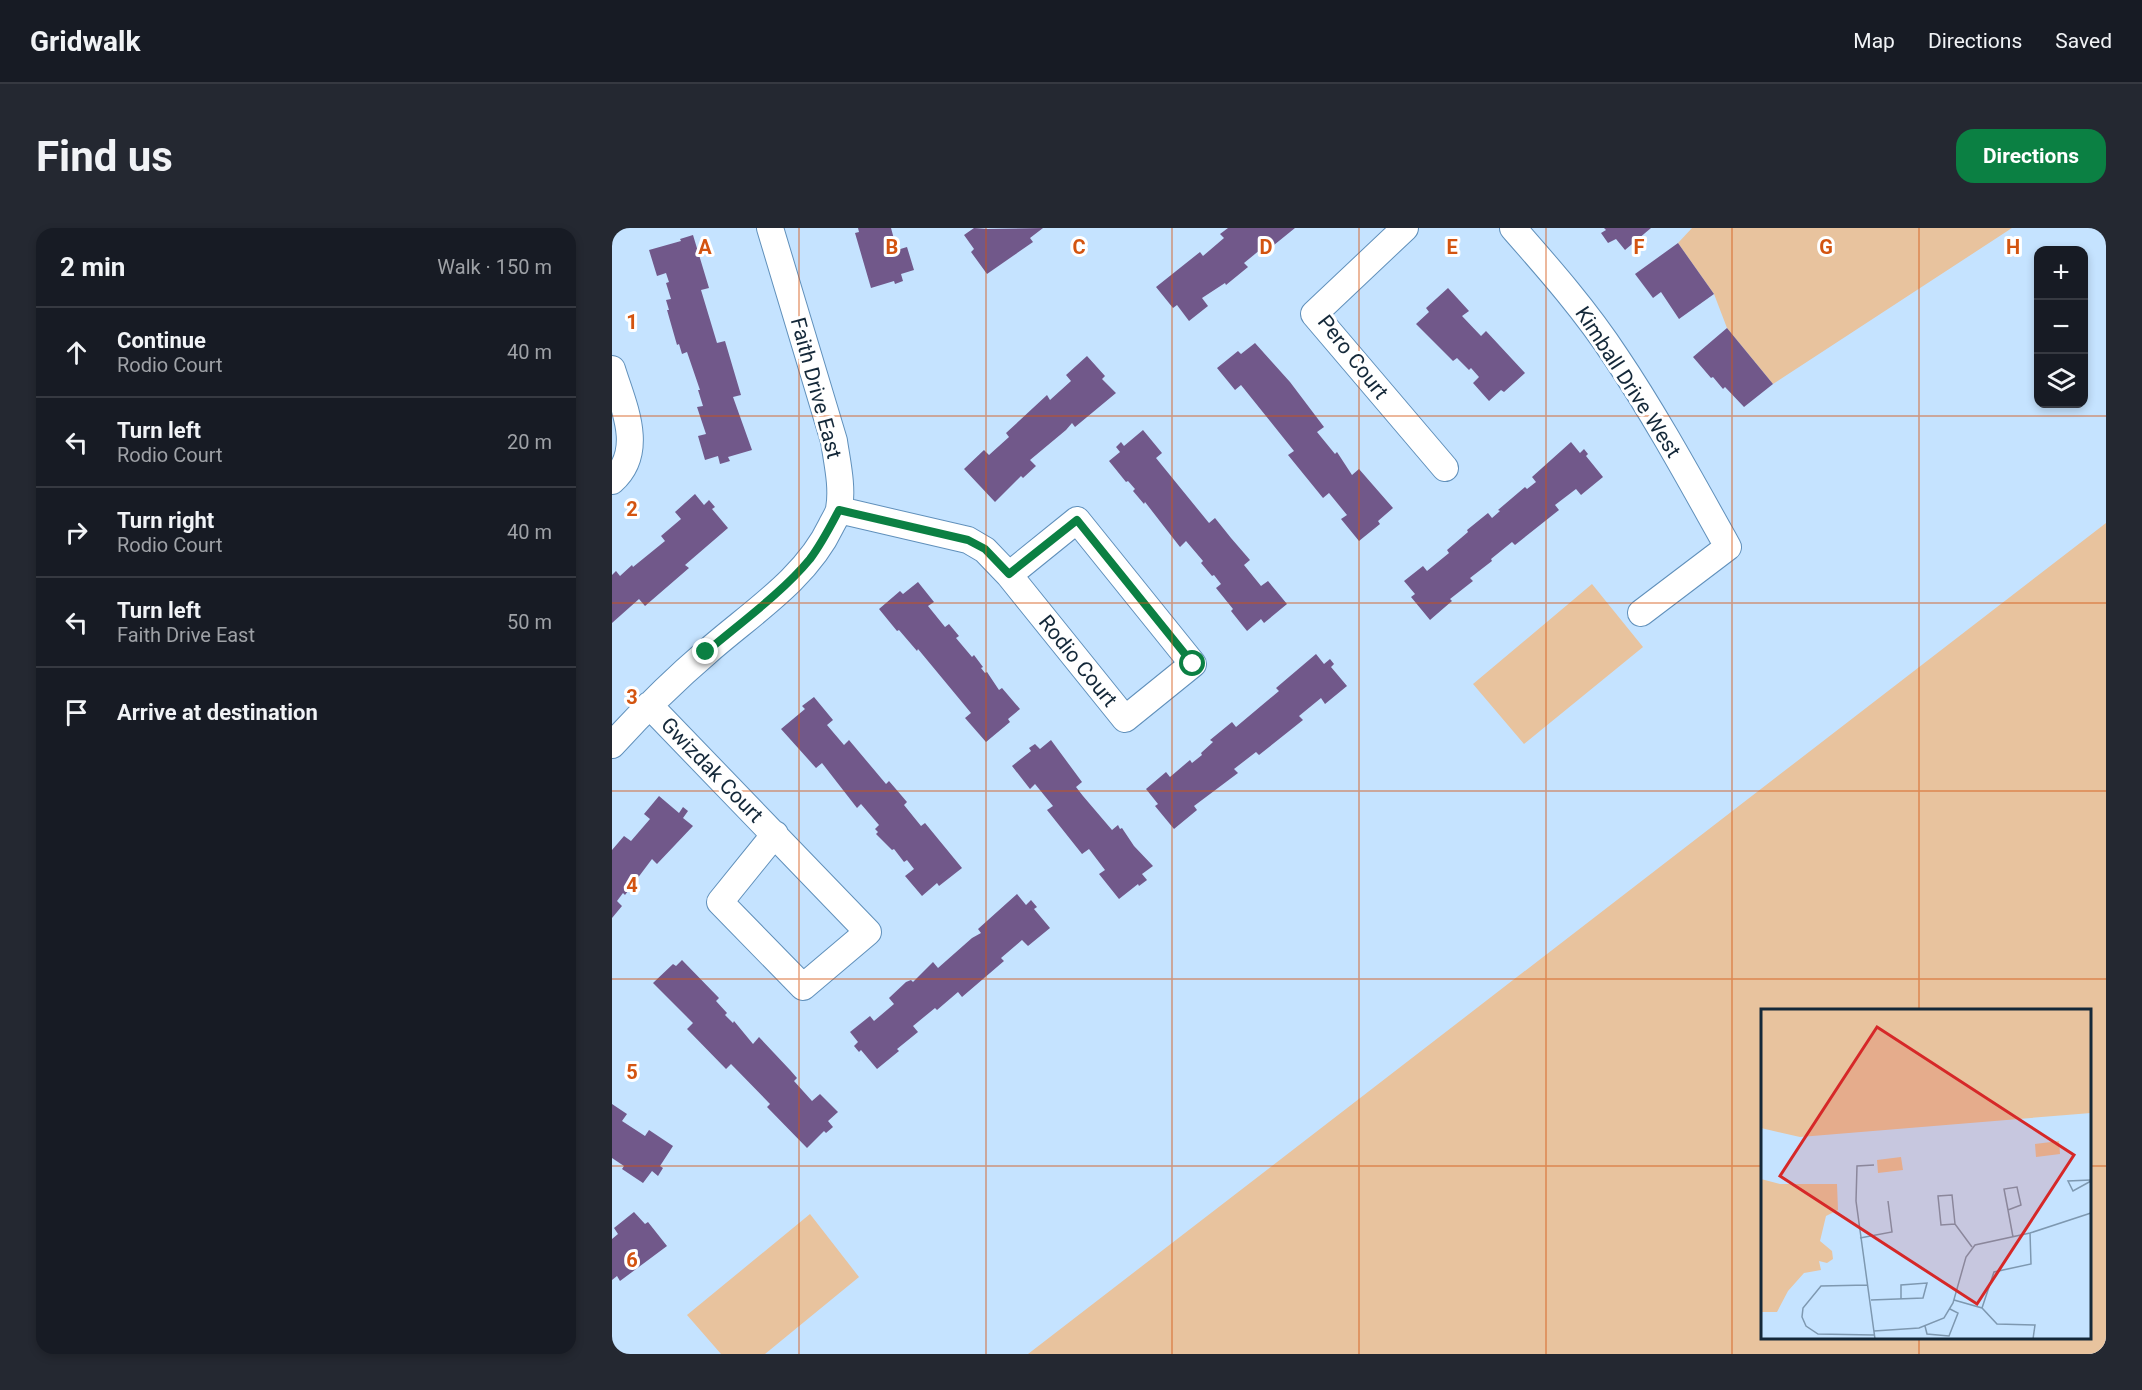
<!DOCTYPE html>
<html lang="en">
<head>
<meta charset="utf-8">
<style>
  :root { --surface:#171b24; --page:#242831; --text:#f1f3f6; --muted:#9ea1a6; --line:#363941; --accent:#0b8043 }
  body { margin:0; font-family:Roboto,sans-serif; background:var(--page); color:var(--text) }
  .controls { position:absolute; right:18px; top:18px; display:grid; overflow:hidden; border-radius:12px; box-shadow:0 3px 9px #0003 }
  .controls button { width:54px; height:54px; display:grid; place-items:center; padding:0; border:0; border-bottom:2px solid var(--line); background:var(--surface); color:var(--text); font:30px sans-serif }
  .stop { position:absolute; width:18px; height:18px; margin:-14px; border:4px solid #0b8043; border-radius:50%; background:#fff }
  .stop.end { background:#0b8043; border-color:#fff; box-shadow:0 2px 6px #0008 }
  .list { margin:0; padding:0; list-style:none }
  h2 { display:flex; justify-content:space-between; align-items:center; height:78px; margin:0; padding:0 24px; font-size:26px }
  h2 small { font-size:20px; font-weight:400; color:var(--muted) }
  .list li { display:grid; grid-template-columns:39px 1fr auto; gap:18px; align-items:center; box-sizing:border-box; height:90px; padding:0 24px; border-top:2px solid var(--line) }
  .list b { display:block; font-size:22px; white-space:nowrap }
  .list p { margin:0; font-size:20px; white-space:nowrap; color:var(--muted) }
  .list em { font-size:20px; font-style:normal; color:var(--muted) }
  .icon { flex:none; width:33px; height:33px; fill:none; stroke:currentColor; stroke-width:2; stroke-linecap:round; stroke-linejoin:round }
  .map { position:relative; flex:none; width:1494px; height:1126px; overflow:hidden; border-radius:18px }
  header { display:flex; align-items:center; gap:36px; box-sizing:border-box; height:84px; padding:0 30px; background:var(--surface); border-bottom:2px solid var(--line) }
  header strong { font-size:28px }
  nav { display:flex; gap:33px; margin-inline-start:auto; font-size:21px }
  .intro { display:flex; align-items:center; justify-content:space-between; box-sizing:border-box; height:144px; padding:0 36px }
  h1 { margin:0; font-size:42px }
  .button { padding:15px 27px; border-radius:18px; background:var(--accent); color:#fff; font-size:21px; font-weight:700 }
  main { display:flex; gap:36px; padding:0 36px }
  aside { flex:1; background:var(--surface); border-radius:18px; box-shadow:0 3px 9px #0003 }
  .map>svg:first-child { display:block }
  .green { fill:#e8c39e; fill-rule:evenodd }
  .building { fill:#71588a }
  .lines { fill:none; stroke-linecap:round; stroke-linejoin:round }
  .minor-casing { stroke:#6090bb; stroke-width:28 }
  .minor { stroke:#fff; stroke-width:26 }
  .route { stroke:#0b8043; stroke-width:8 }
  .grid { fill:none; stroke:#d35410; stroke-width:1.5; stroke-opacity:0.55 }
  .labels { text-anchor:middle; dominant-baseline:central; stroke-width:6; stroke-linejoin:round; paint-order:stroke }
  .street-label { font-size:21px; fill:#142839; stroke:#fff }
  .inset-road { fill:none; stroke:#7e98b0; stroke-width:1.5 }
  .view { fill:#d62828; fill-opacity:0.15; stroke:#d62828; stroke-width:3 }
  .inset-edge { fill:none; stroke:#142839; stroke-width:3 }
  .grid-label { font-size:20px; text-anchor:middle; font-weight:bold; fill:#d35410; stroke:#fff; stroke-width:6; stroke-linejoin:round; paint-order:stroke }
</style>
</head>
<body>
<header>
<strong>Gridwalk</strong>
<nav><a>Map</a><a>Directions</a><a>Saved</a></nav>
</header>
<div class="intro"><h1>Find us</h1><a class="button">Directions</a></div>
<main>
<aside>
<h2>2 min<small>Walk · 150 m</small></h2>
<ul class="list">
<li><svg class="icon" aria-label="ahead" viewBox="0 0 24 24"><path d="M12 20V5M6 11l6-6 6 6"/></svg><div><b>Continue</b><p>Rodio Court</p></div><em>40 m</em></li>
<li><svg class="icon" aria-label="left" viewBox="0 0 24 24"><path d="M17 20v-9H6M10 6l-5 5 5 5"/></svg><div><b>Turn left</b><p>Rodio Court</p></div><em>20 m</em></li>
<li><svg class="icon" aria-label="right" viewBox="0 0 24 24"><path d="M7 20v-9h11M14 6l5 5-5 5"/></svg><div><b>Turn right</b><p>Rodio Court</p></div><em>40 m</em></li>
<li><svg class="icon" aria-label="left" viewBox="0 0 24 24"><path d="M17 20v-9H6M10 6l-5 5 5 5"/></svg><div><b>Turn left</b><p>Faith Drive East</p></div><em>50 m</em></li>
<li><svg class="icon" aria-label="arrive" viewBox="0 0 24 24"><path d="M6 21V4h12l-3 4 3 4H6"/></svg><div><b>Arrive at destination</b></div></li>
</ul>
</aside>
<div class="map">
<svg width="1494" height="1126" viewBox="0 0 1494 1126">
  <rect width="100%" height="100%" fill="#c5e3ff"/>
  <!-- green -->
  <path class="green" d="M1080,0H1400L1161,156L1115,100L1102,66L1066,15Z
    M1494,295V1126H416ZM1478,782V1110H1150V782Z
    M980,356L1031,419L912,516L861,456Z
    M198,986L247,1049L153,1126H109L75,1087Z"/>
  <!-- building -->
  <path class="building" d="M246,0H279L285,22L295,19L302,42L289,46L291,53L283,56L282,53L259,60L243,5L247,4Z
    M362,0L375,1L431,0L418,10L421,14L375,46L359,24L362,21L352,7Z
    M616,0H683L657,21L654,17L632,35L636,39L614,57L613,55L590,70L596,78L577,93L565,77L561,80L544,59L588,24L591,28L612,10L608,6Z
    M992,0H1039L1013,22L1004,11L996,15L989,5L994,2Z
    M81,7L97,60L89,62L105,115L113,113L129,167L121,169L140,222L116,229L118,233L108,236L106,228L93,232L86,208L94,206L85,179L91,178L86,162H88L75,124L70,126L67,116L65,117L55,82H57L54,72L59,71L54,55L57,54L54,45L45,48L37,22L69,13L68,11Z
    M1066,15L1102,66L1067,91L1049,64L1041,70L1023,46Z
    M836,60L857,83L850,88L869,108L874,103L913,145L892,164L889,162L877,173L861,155L867,149L859,140L857,142L845,130L841,133L804,96L817,84L814,80Z
    M1115,100L1161,156L1132,179L1113,159L1111,161L1101,149L1099,150L1081,129Z
    M643,115L678,154L712,199L705,204L723,226L725,224L740,247L747,241L781,280L766,293L768,296L747,313L729,291L735,287L717,265L711,270L676,227L682,223L629,157L623,162L605,140L626,123L629,126Z
    M475,128L493,148L490,151L504,165L463,199L460,195L454,202L418,232L424,238L411,250L409,248L383,274L352,241L372,222L377,227L397,209L394,205L435,167L438,172L459,153L454,147Z
    M531,202L550,225L544,230L597,295L603,290L619,310L638,332L632,337L649,358L656,353L675,376L652,395L649,391L635,403L619,383L621,381L604,360L609,356L602,347L600,348L589,335L591,333L574,313L568,319L533,274L532,276L521,263L523,261L516,253L514,254L497,233L508,224L504,219L509,214L512,218Z
    M959,214L968,225L972,221L976,226L974,228L991,249L969,267L964,261L943,277L947,282L903,317L900,314L879,331L880,333L858,350L861,353L838,371L840,373L818,392L799,369L803,366L792,353L811,338L815,343L837,325L835,322L856,304L855,302L876,285L880,290L888,283L886,282L913,259L915,261L924,254L920,249Z
    M83,266L92,277L97,272L103,279L100,281L116,300L73,337L77,340L33,378L27,371L0,395V347L4,343L8,348L20,337L21,339L53,313L49,308L69,291L63,284Z
    M306,354L322,374L316,378L333,399L337,396L347,408L344,410L360,429L362,427L371,439L369,440L373,445L375,444L387,462L390,460L408,481L396,491L398,494L374,514L353,490L359,485L306,421L305,423L287,402L285,403L267,381L288,363L291,366Z
    M704,426L712,436L718,431L722,436L719,439L735,458L713,476L709,470L687,488L691,492L647,527L644,524L622,541L626,545L582,578L585,582L562,601L543,578L546,576L534,561L554,544L558,549L578,532L580,535L590,527L589,525L601,514L598,512L620,494L624,499L667,463L664,460Z
    M202,469L221,492L215,497L232,517L237,512L274,556L277,553L295,574L292,577L309,598L313,595L350,640L327,658L325,655L310,668L293,648L302,641L295,632L292,634L282,621L280,622L264,606L266,604L263,601L267,597L249,576L245,580L210,535L204,540L169,501L193,481L190,478Z
    M439,512L470,554L464,559L471,568L500,602L506,597L508,601L510,600L522,618L541,638L530,646L535,652L527,658L526,656L507,671L487,646L493,642L477,621L470,626L435,582L441,578L423,556L418,561L400,538L419,523L417,520L423,516L428,521Z
    M47,568L67,585L71,579L76,583L71,590L81,598L45,636L40,631L13,667L11,665L5,673L10,678L0,690V622L12,608L19,613L38,591L32,586Z
    M405,666L414,677L419,672L425,679L422,681L438,700L416,718L410,712L389,730L392,733L350,769L346,764L325,782L323,780L301,798L306,804L285,821L287,823L265,841L249,822L247,824L242,818L246,814L238,804L258,788L262,793L282,776L277,770L294,754L299,752L301,754L321,734L326,740L360,710L369,705L366,701Z
    M70,732L107,770L104,773L115,785L113,787L121,795L122,793L141,816L147,809L178,842L185,850L182,853L200,873L208,866L226,884L216,893L221,899L214,905L212,903L195,920L155,879L158,876L119,836L114,841L75,801L81,795L41,755L61,736L64,738Z
    M0,876L15,886L10,893L33,908L37,902L61,918L48,938L51,940L46,948L40,943L31,955L10,941L12,938L0,930Z
    M22,984L33,996L36,994L55,1018L8,1053L5,1048L0,1052V1011L6,1006L2,1000Z"/>
  <g class="lines">
    <!-- minor casing -->
    <g class="minor-casing">
      <path id="minor" d="M793,0L702,86L833,240
        M901,0C937,41 974,83 1004,129C1045,190 1080,255 1116,319L1029,385
        M0,141C11,177 34,223 0,253
        M227,282L356,312L373,322L397,347L465,292L581,436L513,491L397,347
        M37,477L256,704L191,759L108,674L163,606
        M0,517C30,484 61,453 95,424C138,386 194,351 219,298C222,292 226,286 227,281C231,259 225,234 222,213L158,0"/>
    </g>
    <!-- minor -->
    <use href="#minor" class="minor"/>
  </g>
  <g class="lines">
    <!-- route -->
    <path class="route" d="M94,424C127,396 171,364 198,331C210,315 218,299 227,282L356,312L373,321L397,346L465,292L581,436"/>
  </g>
  <!-- grid -->
  <path class="grid" d="M187,0V1126M374,0V1126M560,0V1126M747,0V1126M934,0V1126M1120,0V1126M1307,0V782M0,188H1494M0,375H1494M0,563H1494M0,751H1494M0,938H1150M1478,938H1494M1307,1110V1126"/>
  <g class="labels">
    <!-- street labels -->
    <g class="street-label">
      <text transform="translate(741 129) rotate(52)">Pero Court</text>
      <text transform="translate(1016 154) rotate(57)">Kimball Drive West</text>
      <text transform="translate(204 160) rotate(75)">Faith Drive East</text>
      <text transform="translate(466 433) rotate(51)">Rodio Court</text>
      <text transform="translate(100 542) rotate(46)">Gwizdak Court</text>
    </g>
  </g>
  <!-- overview -->
  <g transform="translate(1149 781)">
    <rect width="330" height="330" fill="#c5e3ff"/>
    <path d="M0,0H330V104L39,128L0,119ZM298,132L299,145L275,148L274,135ZM140,148L142,161L117,164L116,151ZM0,170L19,175H76L77,201L65,207L59,232L71,242L72,250L66,254L58,252L60,261L43,264L27,282L16,303H0Z" fill="#e8c39e"/>
    <path class="inset-road" d="M113,156L96,157L95,192L114,330M330,171L307,172L312,182L330,172M247,201L260,196L256,178L243,180L247,201L252,228M194,215L191,186L177,187L180,216L194,215L211,238M99,229L131,223L127,192M107,276L60,277L42,299L41,308L45,317L57,325L113,326M110,291L162,289L166,274L140,276V290M193,291L221,299L236,315L274,316L272,330M221,299L233,263L270,255L269,224M164,317L166,325L188,327L197,304L189,300M113,322L158,319L183,309L192,294L205,248L214,236L269,224L330,204"/>
    <path class="view" d="M116,18L313,146L216,295L19,167Z"/>
    <rect width="330" height="330" class="inset-edge"/>
  </g>
  <g class="grid-label">
    <text x="93" y="26">A</text>
    <text x="280" y="26">B</text>
    <text x="467" y="26">C</text>
    <text x="654" y="26">D</text>
    <text x="840" y="26">E</text>
    <text x="1027" y="26">F</text>
    <text x="1214" y="26">G</text>
    <text x="1401" y="26">H</text>
    <text x="20" y="101">1</text>
    <text x="20" y="288">2</text>
    <text x="20" y="476">3</text>
    <text x="20" y="664">4</text>
    <text x="20" y="851">5</text>
    <text x="20" y="1039">6</text>
  </g>
</svg>
<div class="controls">
<button>+</button>
<button>−</button>
<button><svg class="icon" aria-label="layers" viewBox="0 0 24 24"><path d="M12 4l9 5-9 5-9-5zM3 14l9 5 9-5"/></svg></button>
</div>
<div class="stop" style="left:581px;top:436px"></div>
<div class="stop end" style="left:94px;top:424px"></div>
</div>
</main>
</body>
</html>
